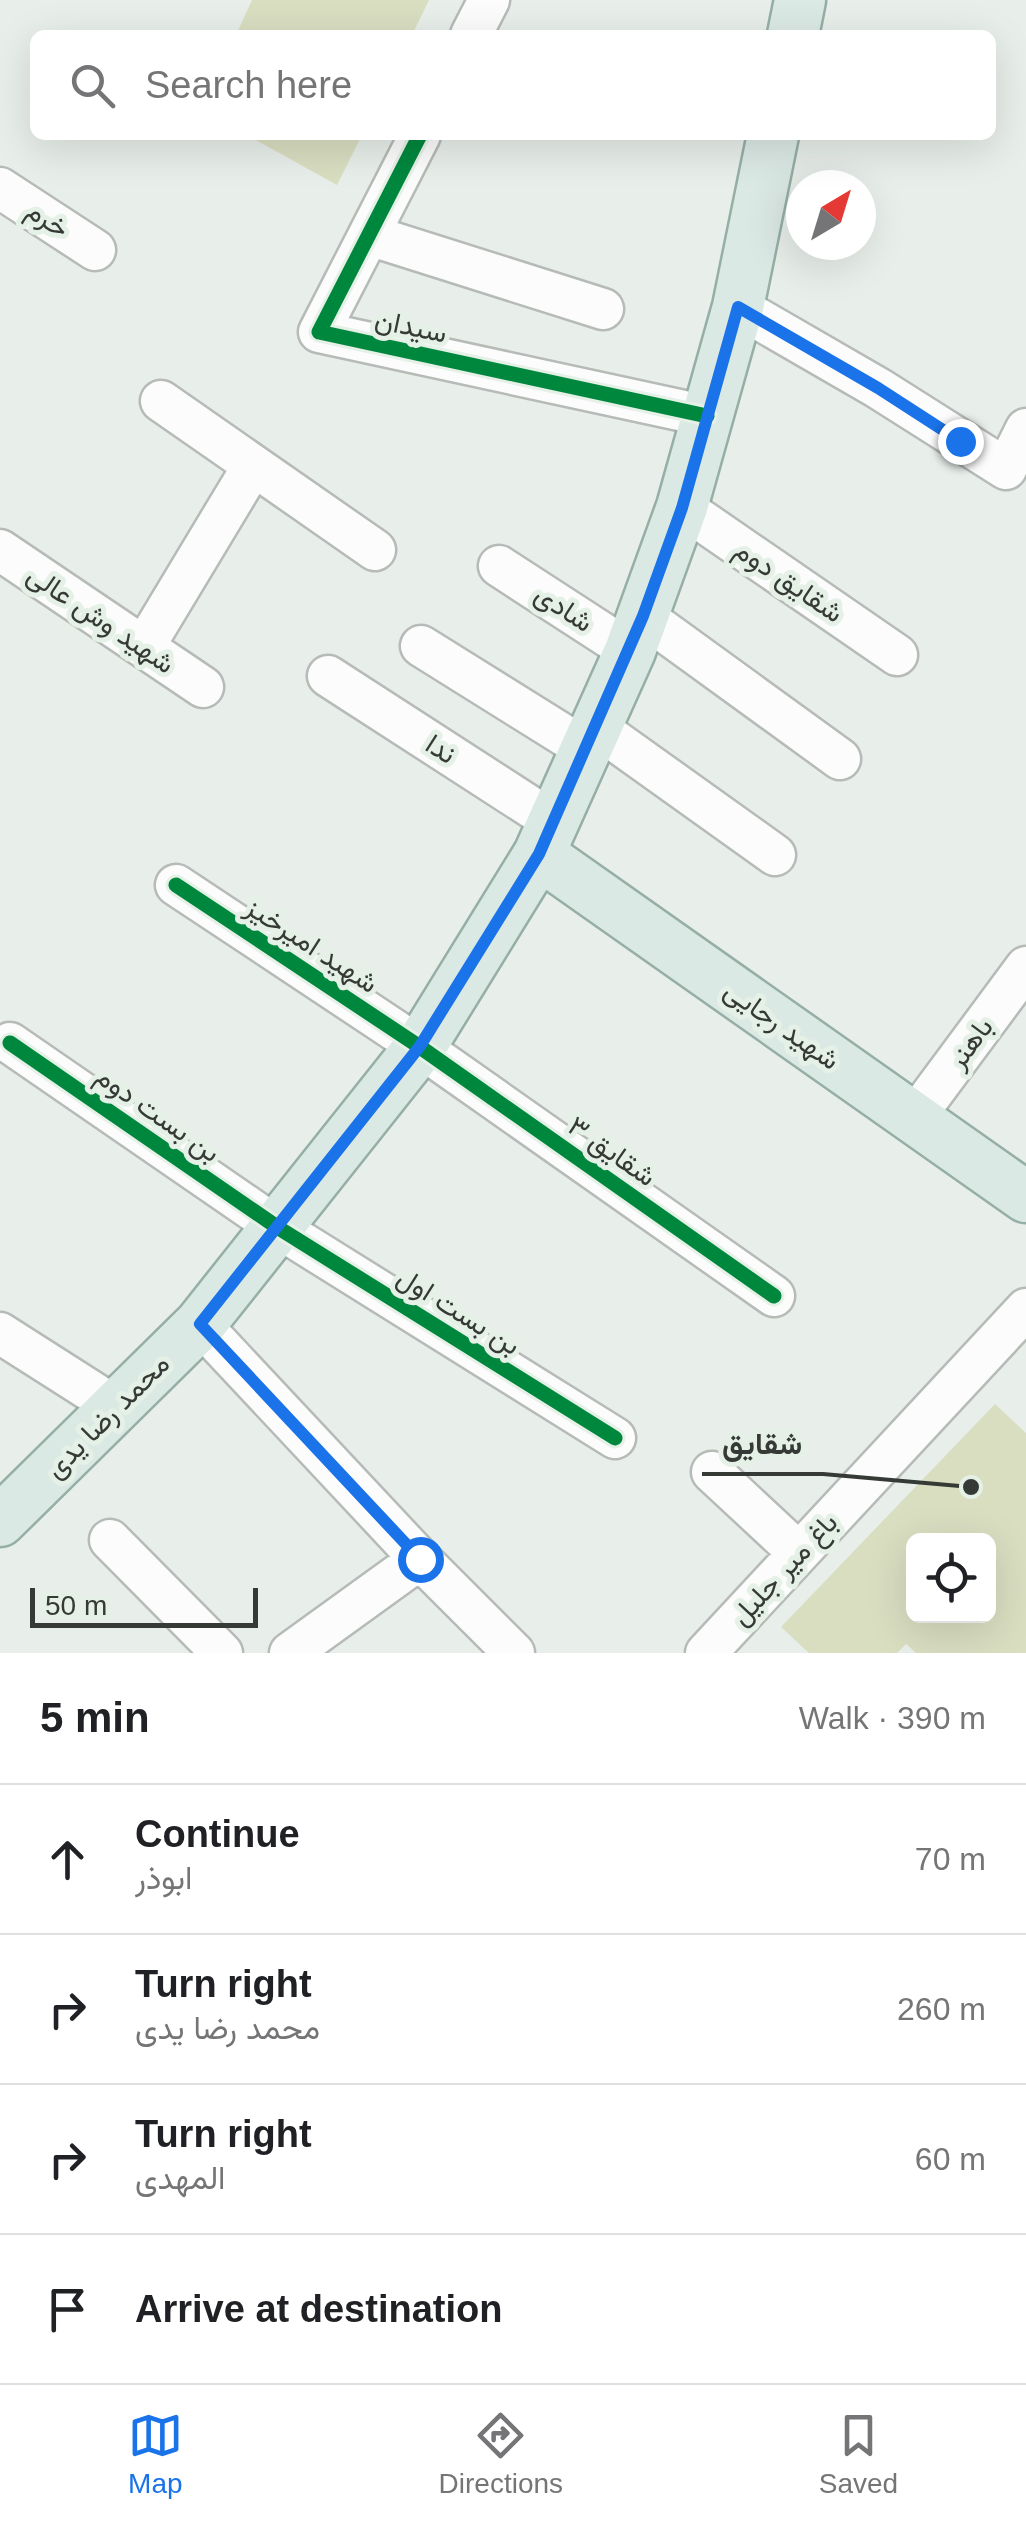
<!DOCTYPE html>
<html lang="en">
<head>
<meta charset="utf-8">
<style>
  :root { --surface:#fff; --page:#f6f6f6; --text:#202124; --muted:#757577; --line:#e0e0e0; --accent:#1a73e8 }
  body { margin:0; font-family:Arial,Vazirmatn,sans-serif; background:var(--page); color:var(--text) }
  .controls { position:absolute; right:30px; bottom:30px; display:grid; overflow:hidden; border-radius:15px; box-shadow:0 10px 40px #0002 }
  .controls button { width:90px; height:90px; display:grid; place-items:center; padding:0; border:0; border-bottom:2px solid var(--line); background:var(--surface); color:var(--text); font:50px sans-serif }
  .compass { position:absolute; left:786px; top:170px; width:90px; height:90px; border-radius:50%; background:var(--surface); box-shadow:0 10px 40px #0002; rotate:38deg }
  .scale { position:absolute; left:30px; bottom:25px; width:228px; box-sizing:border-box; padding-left:10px; border:5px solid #363a36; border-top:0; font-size:28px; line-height:35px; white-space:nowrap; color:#363a36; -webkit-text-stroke:8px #e5f1e7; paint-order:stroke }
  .stop { position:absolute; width:30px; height:30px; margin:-22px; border:8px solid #1a73e8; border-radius:50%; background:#fff }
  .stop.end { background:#1a73e8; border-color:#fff; box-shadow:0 2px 10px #0008 }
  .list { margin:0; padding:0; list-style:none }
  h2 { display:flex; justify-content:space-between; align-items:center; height:130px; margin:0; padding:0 40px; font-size:42px }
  h2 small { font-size:32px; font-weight:400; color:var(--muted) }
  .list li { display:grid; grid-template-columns:65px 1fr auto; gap:30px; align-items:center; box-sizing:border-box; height:150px; padding:0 40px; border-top:2px solid var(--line) }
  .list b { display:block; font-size:38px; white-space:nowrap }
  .list p { margin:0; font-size:32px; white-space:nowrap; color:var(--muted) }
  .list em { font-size:32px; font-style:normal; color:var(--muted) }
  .icon { flex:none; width:55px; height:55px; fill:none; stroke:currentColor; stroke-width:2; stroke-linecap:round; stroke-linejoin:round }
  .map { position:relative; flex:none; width:1026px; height:1653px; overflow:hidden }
  .search { position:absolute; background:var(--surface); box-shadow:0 10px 40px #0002; left:30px; right:30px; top:30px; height:110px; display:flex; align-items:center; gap:25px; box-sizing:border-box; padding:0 35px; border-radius:15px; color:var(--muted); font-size:38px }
  .sheet { height:730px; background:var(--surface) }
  nav { display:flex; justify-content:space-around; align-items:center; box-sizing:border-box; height:140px; border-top:2px solid var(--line); background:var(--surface); font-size:28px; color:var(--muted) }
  nav a { display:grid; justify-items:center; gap:5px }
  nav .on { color:var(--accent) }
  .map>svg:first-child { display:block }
  .green { fill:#d9dec1; fill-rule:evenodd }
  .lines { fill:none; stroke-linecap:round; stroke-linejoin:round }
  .minor-casing { stroke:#b6bbb7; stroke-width:45 }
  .major-casing { stroke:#96afa6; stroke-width:55 }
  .minor { stroke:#fcfcfc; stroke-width:40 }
  .major { stroke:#dbe9e5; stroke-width:50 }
  .cycleway-casing { stroke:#e5f1e7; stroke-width:21 }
  .cycleway { stroke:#00873e; stroke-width:15 }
  .route { stroke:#1a73e8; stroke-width:12 }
  .labels { text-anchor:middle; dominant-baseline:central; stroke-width:10; stroke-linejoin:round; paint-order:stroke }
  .street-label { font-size:28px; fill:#363a36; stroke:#e5f1e7 }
  .leader { fill:none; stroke:#363a36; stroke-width:4 }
  .callout-dot { fill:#363a36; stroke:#e5f1e7; stroke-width:4 }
  .callout-label { font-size:30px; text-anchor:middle; font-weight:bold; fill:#363a36; stroke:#e5f1e7; stroke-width:10; stroke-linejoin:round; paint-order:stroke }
</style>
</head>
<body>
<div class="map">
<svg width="1026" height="1653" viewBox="0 0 1026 1653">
  <rect width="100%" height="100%" fill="#e8eee9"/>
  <!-- green -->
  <path class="green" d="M252,0H429L412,35H236Z
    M247,135H362L337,185Z
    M995,1404L1026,1433V1653H916L906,1644L897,1653H809L781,1627ZM988,1540V1616H914V1540Z"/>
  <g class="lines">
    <!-- minor casing -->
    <g class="minor-casing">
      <path id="minor" d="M471,35L489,0
        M420,135L319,332L707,416
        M0,188L95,250
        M369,235L603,309
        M738,307L878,388L1006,469L1026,429
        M161,401L375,550
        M682,507L897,655
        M0,550L203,687
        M499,566L630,651
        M643,616L840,759
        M421,646L586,749
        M144,647L253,466
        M328,676L554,822
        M596,727L775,855
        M176,885L420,1047L774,1296
        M10,1043L277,1227L615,1438
        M914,1118L1026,967
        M200,1324L420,1559L514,1653
        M0,1333L116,1407
        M712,1472L799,1553
        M110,1540L222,1653
        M290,1653L420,1559
        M706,1653L1026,1309"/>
    </g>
    <!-- major casing -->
    <g class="major-casing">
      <path id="major" d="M793,35L800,0
        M539,854L1026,1197
        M0,1521L200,1324L420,1047L539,854L630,651L682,507L738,307L773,135"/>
    </g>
    <!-- minor -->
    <use href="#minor" class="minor"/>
    <!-- major -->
    <use href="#major" class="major"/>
    <!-- cycleway casing -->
    <g class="cycleway-casing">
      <path id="cycleway" d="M420,135L319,332L707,416
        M176,885L420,1047L774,1296
        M10,1043L277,1227L615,1438"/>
    </g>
    <!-- cycleway -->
    <use href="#cycleway" class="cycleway"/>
  </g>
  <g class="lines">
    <!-- route -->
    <path class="route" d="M420,1559L200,1324L420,1046L539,854L643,616L682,508L738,307L878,388L960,441"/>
  </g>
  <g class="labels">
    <!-- street labels -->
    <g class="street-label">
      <text transform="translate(48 219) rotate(33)">خرم</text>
      <text transform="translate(411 326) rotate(12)">سیدان</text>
      <text transform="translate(789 581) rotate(34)">شقایق دوم</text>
      <text transform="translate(564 608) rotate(33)">شادی</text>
      <text transform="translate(101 619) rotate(34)">شهید وش عالی</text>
      <text transform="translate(441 749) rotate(33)">ندا</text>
      <text transform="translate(312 945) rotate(33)">شهید امیرخیز</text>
      <text transform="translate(782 1025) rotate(35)">شهید رجایی</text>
      <text transform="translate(970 1043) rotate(-53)">باهنر</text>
      <text transform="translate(158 1114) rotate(35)">بن بست دوم</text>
      <text transform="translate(612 1151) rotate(35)">شقایق ۳</text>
      <text transform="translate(459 1311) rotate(32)">بن بست اول</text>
      <text transform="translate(107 1416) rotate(-45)">محمد رضا یدی</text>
      <text transform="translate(784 1569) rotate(-47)">باغ میر جلیل</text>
    </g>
  </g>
  <!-- callouts -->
  <path class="leader" d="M971 1487L823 1474H702"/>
  <circle class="callout-dot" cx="971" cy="1487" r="10"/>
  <g class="callout-label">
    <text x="762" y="1454">شقایق</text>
  </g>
</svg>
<div class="controls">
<button><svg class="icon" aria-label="locate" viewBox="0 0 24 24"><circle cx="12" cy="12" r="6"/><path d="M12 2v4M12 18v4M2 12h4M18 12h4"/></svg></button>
</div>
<svg class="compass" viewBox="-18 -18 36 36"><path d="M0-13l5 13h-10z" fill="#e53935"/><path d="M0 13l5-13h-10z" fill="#757577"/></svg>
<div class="scale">50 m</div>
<div class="stop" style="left:420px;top:1559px"></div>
<div class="stop end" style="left:960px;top:441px"></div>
<div class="search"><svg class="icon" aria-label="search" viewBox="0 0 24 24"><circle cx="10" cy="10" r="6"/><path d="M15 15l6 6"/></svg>Search here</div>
</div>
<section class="sheet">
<h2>5 min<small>Walk · 390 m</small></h2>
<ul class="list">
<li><svg class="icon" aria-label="ahead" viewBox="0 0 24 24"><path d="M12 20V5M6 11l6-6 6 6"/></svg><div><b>Continue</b><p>ابوذر</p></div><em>70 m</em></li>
<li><svg class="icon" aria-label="right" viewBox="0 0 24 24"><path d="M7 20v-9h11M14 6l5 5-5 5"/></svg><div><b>Turn right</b><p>محمد رضا یدی</p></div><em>260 m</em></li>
<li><svg class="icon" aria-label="right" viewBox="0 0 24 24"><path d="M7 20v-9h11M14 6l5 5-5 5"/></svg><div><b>Turn right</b><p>المهدی</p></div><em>60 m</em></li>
<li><svg class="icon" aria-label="arrive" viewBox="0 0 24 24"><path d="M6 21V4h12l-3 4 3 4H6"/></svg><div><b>Arrive at destination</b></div></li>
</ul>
</section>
<nav>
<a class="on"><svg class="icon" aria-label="map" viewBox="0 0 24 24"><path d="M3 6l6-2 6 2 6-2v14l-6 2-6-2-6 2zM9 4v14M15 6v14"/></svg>Map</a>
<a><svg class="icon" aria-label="directions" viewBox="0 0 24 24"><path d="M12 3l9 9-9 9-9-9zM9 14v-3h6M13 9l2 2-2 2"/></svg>Directions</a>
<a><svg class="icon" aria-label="saved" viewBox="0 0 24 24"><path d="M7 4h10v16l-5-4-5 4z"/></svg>Saved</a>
</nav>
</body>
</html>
